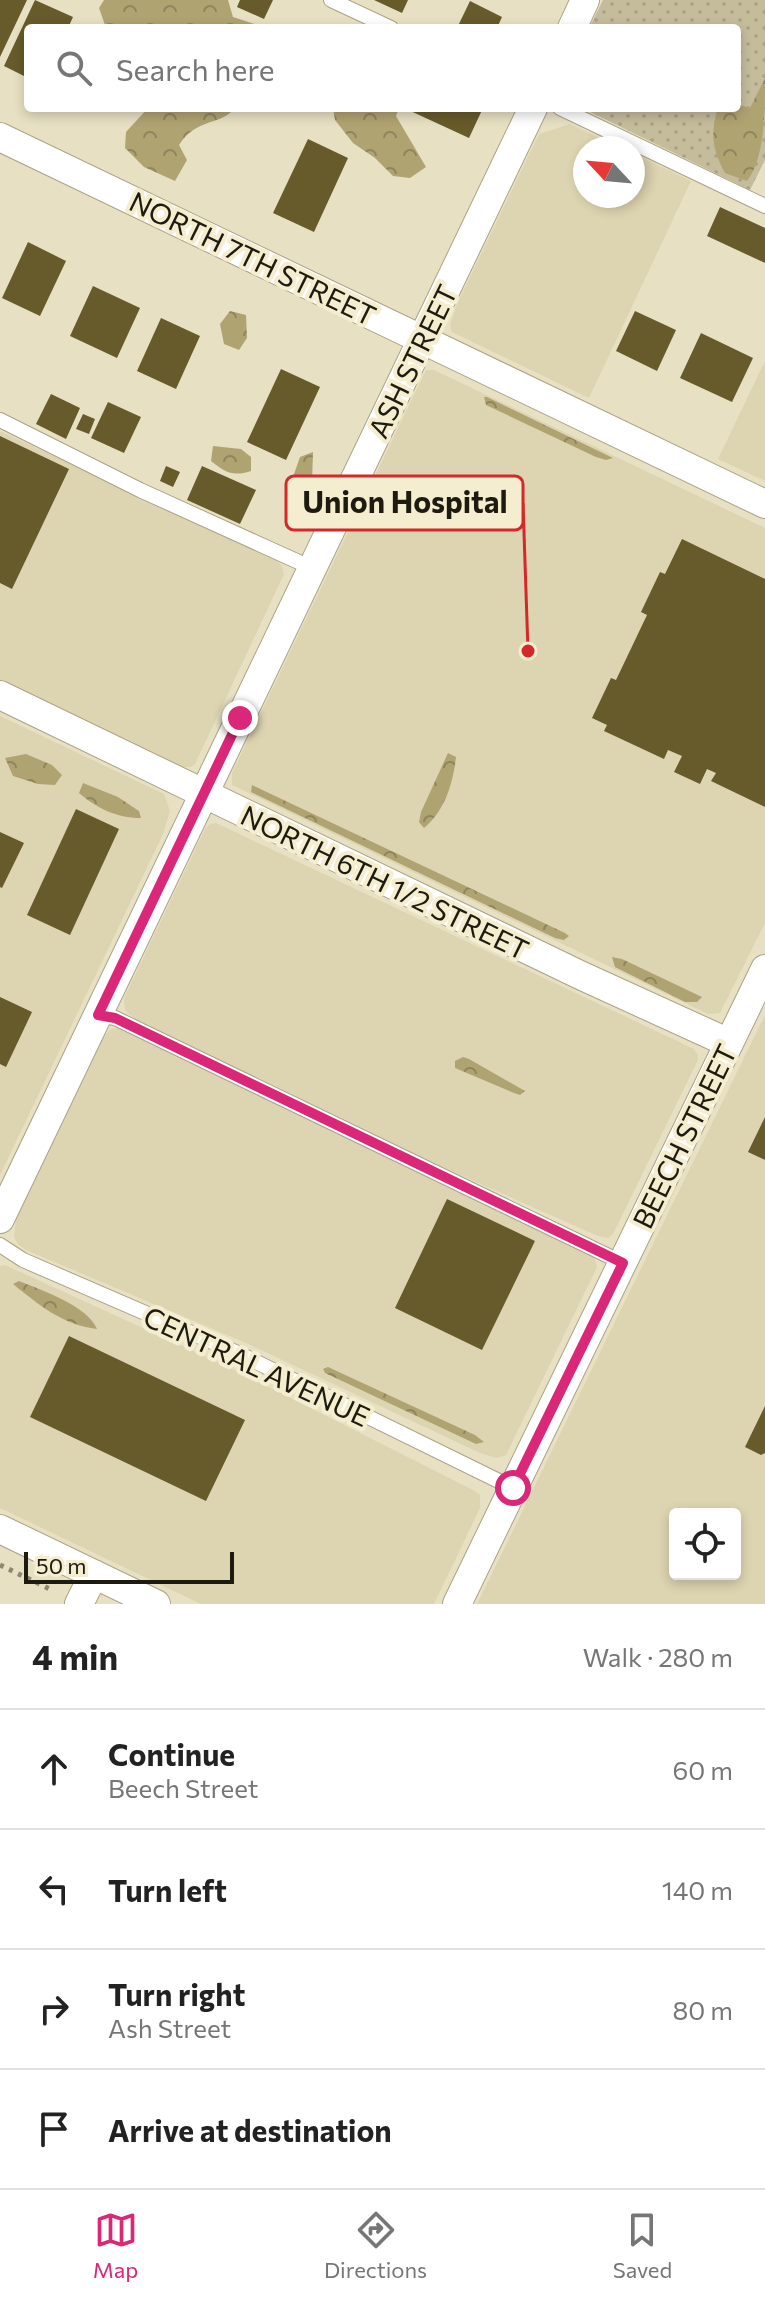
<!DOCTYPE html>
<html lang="en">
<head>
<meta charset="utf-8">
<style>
  :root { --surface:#fff; --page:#f2f2f2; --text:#222; --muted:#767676; --line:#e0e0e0; --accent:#db2777 }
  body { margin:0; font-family:Commissioner,sans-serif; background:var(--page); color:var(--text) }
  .controls { position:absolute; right:24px; bottom:24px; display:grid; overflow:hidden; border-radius:8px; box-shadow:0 4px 12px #0003 }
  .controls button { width:72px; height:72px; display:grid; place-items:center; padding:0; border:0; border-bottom:2px solid var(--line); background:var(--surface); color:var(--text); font:40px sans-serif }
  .compass { position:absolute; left:573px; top:136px; width:72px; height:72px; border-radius:50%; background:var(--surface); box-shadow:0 4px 12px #0003; rotate:296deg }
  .scale { position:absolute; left:24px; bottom:20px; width:210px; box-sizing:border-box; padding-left:8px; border:4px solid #1d1a0f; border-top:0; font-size:22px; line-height:28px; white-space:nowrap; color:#1d1a0f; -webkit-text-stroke:6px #f4edd0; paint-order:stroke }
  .stop { position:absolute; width:24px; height:24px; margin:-18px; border:6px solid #db2777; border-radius:50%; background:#fff }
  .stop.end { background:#db2777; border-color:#fff; box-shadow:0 2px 8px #0008 }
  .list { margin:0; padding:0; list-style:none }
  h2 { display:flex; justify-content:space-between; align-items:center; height:104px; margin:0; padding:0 32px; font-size:34px }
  h2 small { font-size:26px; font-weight:400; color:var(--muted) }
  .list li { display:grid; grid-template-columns:52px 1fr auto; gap:24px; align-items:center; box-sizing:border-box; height:120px; padding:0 32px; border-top:2px solid var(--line) }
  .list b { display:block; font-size:30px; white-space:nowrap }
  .list p { margin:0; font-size:26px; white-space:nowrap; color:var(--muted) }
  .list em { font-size:26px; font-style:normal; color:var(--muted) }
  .icon { flex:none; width:44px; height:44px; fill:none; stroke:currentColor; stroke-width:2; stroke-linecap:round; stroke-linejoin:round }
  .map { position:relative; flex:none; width:765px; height:1604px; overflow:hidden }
  .search { position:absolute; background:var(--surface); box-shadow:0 4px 12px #0003; left:24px; right:24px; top:24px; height:88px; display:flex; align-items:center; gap:20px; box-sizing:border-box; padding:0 28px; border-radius:8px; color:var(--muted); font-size:30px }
  .sheet { height:584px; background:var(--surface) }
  nav { display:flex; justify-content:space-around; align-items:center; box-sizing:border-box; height:112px; border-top:2px solid var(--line); background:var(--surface); font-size:22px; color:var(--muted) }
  nav a { display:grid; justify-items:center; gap:4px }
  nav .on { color:var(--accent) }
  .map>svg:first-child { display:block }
  .built { fill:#ddd4b1; fill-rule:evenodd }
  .grass { fill:url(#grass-dots) }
  .forest { fill:url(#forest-crowns) }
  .building { fill:#675b2b }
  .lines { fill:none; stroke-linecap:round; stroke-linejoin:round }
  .service-casing { stroke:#aaa388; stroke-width:16 }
  .minor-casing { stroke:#aaa388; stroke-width:30 }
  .path { stroke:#8e8873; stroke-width:5; stroke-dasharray:4 6; stroke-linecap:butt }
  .service { stroke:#fff; stroke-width:14 }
  .minor { stroke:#fff; stroke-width:28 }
  .route { stroke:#db2777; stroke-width:10 }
  .labels { text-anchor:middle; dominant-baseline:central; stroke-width:8; stroke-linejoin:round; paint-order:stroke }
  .street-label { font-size:28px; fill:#1d1a0f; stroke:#f4edd0 }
  .leader { fill:none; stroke:#d62828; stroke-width:3 }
  .callout-dot { fill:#d62828; stroke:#f4edd0; stroke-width:3 }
  .callout { fill:#f4edd0; stroke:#d62828; stroke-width:3 }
  .callout-label { font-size:30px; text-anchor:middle; font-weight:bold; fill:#1d1a0f }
</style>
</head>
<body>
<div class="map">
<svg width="765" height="1604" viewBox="0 0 765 1604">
  <defs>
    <pattern id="grass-dots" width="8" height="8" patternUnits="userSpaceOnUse" patternTransform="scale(2)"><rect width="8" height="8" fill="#c5bc9c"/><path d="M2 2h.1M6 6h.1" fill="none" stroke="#a9a185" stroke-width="1.8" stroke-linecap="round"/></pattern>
    <pattern id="forest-crowns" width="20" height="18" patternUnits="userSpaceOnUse" patternTransform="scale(2)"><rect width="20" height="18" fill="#b0a372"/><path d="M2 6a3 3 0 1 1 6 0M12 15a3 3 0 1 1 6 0" fill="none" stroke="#8f845c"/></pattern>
  </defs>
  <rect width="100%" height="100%" fill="#e7e0c3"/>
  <!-- built -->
  <path class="built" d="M570,124L622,148H585V196H633V153L691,181L589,398L452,332L450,325L457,304L539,134Z
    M765,361V481L718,459Z
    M426,370H434L765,528V923L720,1013L708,1014L232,785V773Z
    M0,431L278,561L282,566L284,574L195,764L191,767H176L0,682Z
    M0,716L164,794L170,811L163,834L0,1175Z
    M216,823L694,1049L698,1055V1060L613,1234L608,1238L598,1236L406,1151L137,1021L125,1010L124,998L205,829L210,824Z
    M765,1015V1604H477ZM675,1514H735V1574H675Z
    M119,1028L594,1256L597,1267L506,1455L497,1458L480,1453L246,1343L26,1250L18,1244L14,1237L16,1219L103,1037L111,1029Z
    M5,1265L237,1371L475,1491L480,1495V1508L434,1604H201L0,1508V1266Z"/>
  <!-- grass -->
  <path class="grass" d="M603,0H765V160L750,190L582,108H737V28H589Z"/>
  <!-- forest -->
  <path class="forest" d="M104,0H228L233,17L267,28H106L99,8Z
    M765,78C765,110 765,159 747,181L725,173C712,149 710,134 718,108H737V104L750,108Z
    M148,108H235C221,126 197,117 179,145L187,160L175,181L144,167L125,148L126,132Z
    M333,108H399L396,116L426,167L410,178L393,176L375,158L353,143L335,120Z
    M230,311L246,315L247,338L239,350L224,344L220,324Z
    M484,397H487L613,458L606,460L596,457L486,405Z
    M213,446L241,449L251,457V471C232,477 225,472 211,461Z
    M313,452L312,483L294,525L285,526V500L300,457Z
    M448,753L456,757C453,783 445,811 424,828L419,822L421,812Z
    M26,754L52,765L62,775L55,785L38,784L13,776L5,758Z
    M83,783L118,797L139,811L141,818C116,818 97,808 79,793Z
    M252,785L565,933L569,936L564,940L555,938L251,792Z
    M612,957L622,959L702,997L697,1002H685L615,967Z
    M463,1057L469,1059L525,1091L520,1095L514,1093L455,1068V1061Z
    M19,1281C41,1290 88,1306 97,1329C63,1325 39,1305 13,1284Z
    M328,1367L475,1435L484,1442L476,1444L325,1373L323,1369Z"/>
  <!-- building -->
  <path class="building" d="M0,0H27L0,57Z
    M35,0L73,17L68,28H28V78L4,66Z
    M240,0H273L264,19L237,7Z
    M374,0H408L402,13Z
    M470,1L502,17L497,28H457Z
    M404,108H483L469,138Z
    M308,139L348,158L314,232L273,213Z
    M720,207L765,228V263L707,236Z
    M28,242L66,261L40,316L2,298Z
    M93,286L140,308L117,358L70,336Z
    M635,311L676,330L657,371L616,351Z
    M161,318L200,336L176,389L137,371Z
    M701,333L753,358L732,402L680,378Z
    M281,369L320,387L286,460L247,442Z
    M51,394L80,408L66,439L36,424Z
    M108,402L141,417L124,453L91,438Z
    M83,414L95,419L89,434L76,429Z
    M0,436L69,469L12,589L0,583Z
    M166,466L180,472L173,487L160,481Z
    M202,466L256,490L240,524L187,500Z
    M682,539L765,579V807L711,781L716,773L707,769L700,784L674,772L682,756L668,750L664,759L604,731L607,725L592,718L611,678L616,680L647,615L641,612L660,572L665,574Z
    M76,809L119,829L70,935L27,915Z
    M0,832L24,843L2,888L0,887Z
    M0,997L32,1012L6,1067L0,1064Z
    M765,1117V1160L748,1152Z
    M447,1199L535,1241L482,1350L395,1308Z
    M69,1336L245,1420L206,1501L30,1417Z
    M765,1406V1453L761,1455L745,1447Z"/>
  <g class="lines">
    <!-- service casing -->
    <g class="service-casing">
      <path id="service" d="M331,0L391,28
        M560,108L765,206
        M0,420L140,490L312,568
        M98,1015L115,1018L623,1263
        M0,1245L23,1260L240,1354L513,1488"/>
    </g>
    <!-- minor casing -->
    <g class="minor-casing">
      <path id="minor" d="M572,28L585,0
        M0,137L765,504
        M0,695L580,975L729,1043
        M0,1219L533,108
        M0,1529L156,1604
        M79,1604L94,1574
        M457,1604L765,969"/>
    </g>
    <!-- path -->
    <path class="path" d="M0,1565L54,1591"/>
    <!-- service -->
    <use href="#service" class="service"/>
    <!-- minor -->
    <use href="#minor" class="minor"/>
  </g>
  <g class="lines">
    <!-- route -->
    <path class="route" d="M240,718L98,1015L115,1018L623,1263L513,1488"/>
  </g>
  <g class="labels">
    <!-- street labels -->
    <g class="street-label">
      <text transform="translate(253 258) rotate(26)">NORTH 7TH STREET</text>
      <text transform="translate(412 361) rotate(-64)">ASH STREET</text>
      <text transform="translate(385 882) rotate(26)">NORTH 6TH 1/2 STREET</text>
      <text transform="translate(684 1136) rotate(-64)">BEECH STREET</text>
      <text transform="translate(257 1366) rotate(25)">CENTRAL AVENUE</text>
    </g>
  </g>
  <!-- callouts -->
  <path class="leader" d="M528 651L523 503"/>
  <circle class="callout-dot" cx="528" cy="651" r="8"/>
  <rect class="callout" x="286" y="476" width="237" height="54" rx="8"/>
  <g class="callout-label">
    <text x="405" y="513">Union Hospital</text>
  </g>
</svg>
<div class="controls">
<button><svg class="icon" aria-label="locate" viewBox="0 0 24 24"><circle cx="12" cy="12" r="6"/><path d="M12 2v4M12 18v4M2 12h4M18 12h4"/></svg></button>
</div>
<svg class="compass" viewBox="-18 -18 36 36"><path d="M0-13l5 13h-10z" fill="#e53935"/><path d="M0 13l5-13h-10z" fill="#767676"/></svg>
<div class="scale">50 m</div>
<div class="stop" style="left:513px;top:1488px"></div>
<div class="stop end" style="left:240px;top:718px"></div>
<div class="search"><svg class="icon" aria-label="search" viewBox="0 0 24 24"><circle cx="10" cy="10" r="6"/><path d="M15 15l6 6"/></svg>Search here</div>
</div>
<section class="sheet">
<h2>4 min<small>Walk · 280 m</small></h2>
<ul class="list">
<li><svg class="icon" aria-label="ahead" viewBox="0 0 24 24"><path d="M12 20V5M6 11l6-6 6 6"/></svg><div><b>Continue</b><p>Beech Street</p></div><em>60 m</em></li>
<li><svg class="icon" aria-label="left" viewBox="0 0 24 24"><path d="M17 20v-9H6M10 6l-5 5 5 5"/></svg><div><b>Turn left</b></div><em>140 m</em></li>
<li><svg class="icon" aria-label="right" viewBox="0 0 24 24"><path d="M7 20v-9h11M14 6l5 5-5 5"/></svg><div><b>Turn right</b><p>Ash Street</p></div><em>80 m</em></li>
<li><svg class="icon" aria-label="arrive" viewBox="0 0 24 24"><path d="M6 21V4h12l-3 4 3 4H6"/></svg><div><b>Arrive at destination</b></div></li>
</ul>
</section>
<nav>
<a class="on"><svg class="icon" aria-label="map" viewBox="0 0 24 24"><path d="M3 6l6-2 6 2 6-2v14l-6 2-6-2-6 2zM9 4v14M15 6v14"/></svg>Map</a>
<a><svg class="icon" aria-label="directions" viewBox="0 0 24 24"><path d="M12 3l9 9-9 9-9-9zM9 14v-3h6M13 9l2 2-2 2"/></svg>Directions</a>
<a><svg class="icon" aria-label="saved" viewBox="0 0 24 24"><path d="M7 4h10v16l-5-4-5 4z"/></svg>Saved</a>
</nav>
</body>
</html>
